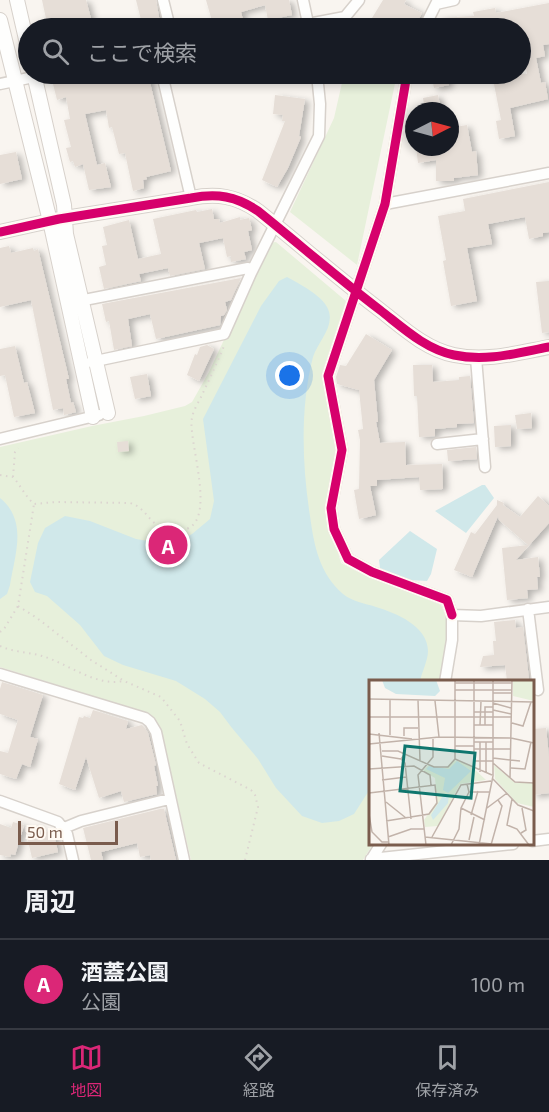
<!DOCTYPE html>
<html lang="ja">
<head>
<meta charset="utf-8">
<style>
  :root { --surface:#171b24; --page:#20242c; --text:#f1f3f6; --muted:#9ea1a6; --line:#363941; --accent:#db2777 }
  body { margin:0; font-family:"Exo 2","Noto Sans JP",sans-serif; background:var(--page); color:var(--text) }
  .compass { position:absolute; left:405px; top:102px; width:54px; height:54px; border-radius:50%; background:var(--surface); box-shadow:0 3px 9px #0003; rotate:84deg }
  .scale { position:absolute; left:18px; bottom:15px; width:100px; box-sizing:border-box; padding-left:6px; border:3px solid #7a5c4d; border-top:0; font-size:16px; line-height:21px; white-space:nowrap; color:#7a5c4d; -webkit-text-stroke:4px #fffaf3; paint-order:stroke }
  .you { position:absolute; left:290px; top:376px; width:21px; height:21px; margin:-15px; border:4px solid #fff; border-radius:50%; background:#1a73e8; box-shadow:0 0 0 9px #1a73e833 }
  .badge { display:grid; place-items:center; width:39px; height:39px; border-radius:50%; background:var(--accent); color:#fff; font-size:20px; font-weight:700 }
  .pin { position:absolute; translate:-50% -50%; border:3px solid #fff; box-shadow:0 2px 6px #0006 }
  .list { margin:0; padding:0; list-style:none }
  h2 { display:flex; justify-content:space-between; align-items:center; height:78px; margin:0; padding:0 24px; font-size:26px }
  h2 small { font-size:20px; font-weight:400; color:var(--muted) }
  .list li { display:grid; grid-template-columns:39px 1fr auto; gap:18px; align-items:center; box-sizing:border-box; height:90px; padding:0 24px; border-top:2px solid var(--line) }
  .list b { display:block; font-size:22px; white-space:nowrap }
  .list p { margin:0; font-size:20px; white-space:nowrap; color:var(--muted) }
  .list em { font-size:20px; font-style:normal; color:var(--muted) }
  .icon { flex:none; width:33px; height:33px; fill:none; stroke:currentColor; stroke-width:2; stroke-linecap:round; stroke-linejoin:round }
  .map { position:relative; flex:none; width:549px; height:860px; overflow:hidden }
  .search { position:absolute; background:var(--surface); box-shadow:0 3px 9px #0003; left:18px; right:18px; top:18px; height:66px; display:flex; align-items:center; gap:15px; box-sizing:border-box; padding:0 21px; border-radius:33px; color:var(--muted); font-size:22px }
  .sheet { height:168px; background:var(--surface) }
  nav { display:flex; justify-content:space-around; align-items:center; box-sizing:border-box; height:84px; border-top:2px solid var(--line); background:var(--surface); font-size:16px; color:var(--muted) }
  nav a { display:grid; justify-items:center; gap:3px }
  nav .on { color:var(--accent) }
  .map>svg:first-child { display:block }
  .green { fill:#e7f0db }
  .water { fill:#d0e8ea }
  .building { fill:#e6ded7; filter:url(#shadow) }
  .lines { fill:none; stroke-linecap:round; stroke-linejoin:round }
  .minor-casing { stroke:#d7d1cb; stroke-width:13 }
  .tertiary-casing { stroke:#d7d1cb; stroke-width:16 }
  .path { stroke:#dcd5d0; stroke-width:2; stroke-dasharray:1.5 4.5; stroke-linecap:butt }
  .minor { stroke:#fefefd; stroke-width:10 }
  .tertiary { stroke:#fefefd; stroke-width:14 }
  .cycleway-casing { stroke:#fffaf3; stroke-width:13 }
  .cycleway { stroke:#d6006c; stroke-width:9 }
  .inset-road { fill:none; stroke:#c2b3aa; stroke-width:1.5 }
  .view { fill:#0f766e; fill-opacity:0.15; stroke:#0f766e; stroke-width:3 }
  .inset-edge { fill:none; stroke:#7a5c4d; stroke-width:3 }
</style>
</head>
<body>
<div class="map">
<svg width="549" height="860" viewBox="0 0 549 860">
  <defs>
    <filter id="shadow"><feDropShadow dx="4.5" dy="2.5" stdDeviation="3" flood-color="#0004"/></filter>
  </defs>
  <rect width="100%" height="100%" fill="#f9f5f0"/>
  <!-- green -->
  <path class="green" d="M344,74H397L357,265L290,212L334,118Z
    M276,242L346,301L322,373L337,443L326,510L341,563L356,571L441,605L447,619L445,657L440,681L370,682V844H373L363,860H191L160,727L149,714L0,667V447L92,426L144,416L185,406L192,402L209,372L269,243Z"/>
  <!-- water -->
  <path class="water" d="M287,277C298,283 321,295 327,307C337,325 318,341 313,357C300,407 302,465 310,516C314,545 319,573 343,594C353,602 364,603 376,607C396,613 428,626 428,651C428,660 422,672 420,681L370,682V789L354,814L339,821L322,823L302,816L276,788L258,759L232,728L220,712L205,699L176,681L123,665L104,656L80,625L47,596L35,592L30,582L38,543L45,528L65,516L90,521L136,539L171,545L192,534L210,519L214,501L203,419L261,306L279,281Z
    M482,485H485L494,498L466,533L435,511Z
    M0,498C28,521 15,554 10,585L7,594L0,599Z
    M410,531L437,549L431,574L427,581L410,580L380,568L379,560Z"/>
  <!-- building -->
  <path class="building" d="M42,0H86L93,26L84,28H48Z
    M136,0H156L161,28H143Z
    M206,0H289L292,15L268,20L265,5L241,12L244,24L214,28Z
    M383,0H406L404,4L422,13L414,28H389L372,18Z
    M549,3V44L543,45L545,56L536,58L541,83L545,82L548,99L510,108L515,136L499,139L496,121L501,120L492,74H527L520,28H441L440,18L474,16L473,12L495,8L496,13Z
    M86,74H148L171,171L146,177L147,179L143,180L144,188L133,191L125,153L119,154L112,127L109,128L106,110L85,114L97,165L105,163L111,187L89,190L83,164L75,167L73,161L70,162L66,148L71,147L64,120L70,119L66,97L57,100L52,80Z
    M431,74H447L449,85L434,88Z
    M275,95L305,99L299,136L301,137L288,168L277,187L262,180L285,121H282L283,115L273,114Z
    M438,95L441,111H425L423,98Z
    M467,125L472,152L476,151L478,175L454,178V181H436V160L418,163L416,147H450V128Z
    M16,152L22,179L0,184V155Z
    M549,182V232L543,233V236L529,239L525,217L488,224L492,244L467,248L477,301L451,306L443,261L446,260L438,216L465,211L463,199Z
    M212,209L214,219H219L220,223L240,217V220L249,218L252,230L248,231L252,250L244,252L246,259L231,262V256L227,257L223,238L199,243L205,269L170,276L168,268L139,274L141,281L104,289L99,267L106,265L102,246L107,245L103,227L129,220L138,259L161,254L153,219L196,210L197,212Z
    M9,246L11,253L33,248L34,251L38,249L69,379H66L71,403L73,402L76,412L64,415L63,408L53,410L31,300L0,307V248Z
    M241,278L231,300L225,302L227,310L224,315L221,316L220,325L156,339L150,314L128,319L132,346L114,350L109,321L106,322L102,304Z
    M549,281V332L542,333L536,282Z
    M366,334L392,350L374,380L378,422H376L380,443L405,442L406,465L442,464L443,489L420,490L419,477L377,480V486H370L376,515L359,519L354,490L359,489L360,440L358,430L363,429L359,390L337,384L336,377L340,365L346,366Z
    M207,345L214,349L199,381L187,375L195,354L197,355L200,347Z
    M15,346L24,383L27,382L35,413L14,417L5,375L0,376V349Z
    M413,365H432L433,382L459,380V377L470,376L474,423L457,424V427L435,429V436L419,437L417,396H414Z
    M147,374L151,396L135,399L130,377Z
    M531,413L532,428L517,429L515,415Z
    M511,425V446L495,447L494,426Z
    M128,441L129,451L118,452L117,442Z
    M476,447L477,459L448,461L447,450Z
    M538,496L549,506V523L516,560L538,557L540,577H537L538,589L527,590L528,598L507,600L502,548L528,545L499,520L498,516L472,577L454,570L471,532L475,534L497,505V500L504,503L503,505L520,517Z
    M515,620L516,628L523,627L529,679L507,681L505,665L480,667L483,656L494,655L493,641H496L494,622Z
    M2,682L43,695L30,737L38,739L30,767L22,764L16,779L0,774V751L8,753L18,720L0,714V689Z
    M93,710L128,721L126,729L142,725L144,727L148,733L156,765L154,766L158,786H156L157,794L124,802L121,791L99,798L86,757L75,790L59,784L79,717L83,718L84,716L90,718Z
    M546,728L549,757V793L533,795L532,729Z
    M160,809H164L176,860H151L150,855L140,857L137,843L101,852L103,860H91L83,828Z
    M13,822L24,825L15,855L11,854L10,857L0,855V824L11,828Z
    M39,825L41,833L53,830L58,852L32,858L25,828Z"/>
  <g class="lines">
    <!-- minor casing -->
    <g class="minor-casing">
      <path id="minor" d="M163,0L170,28
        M303,0L309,28
        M436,4L454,0
        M287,28L345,17L359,0
        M424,28L438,0
        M162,74L191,198
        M407,74L385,204L328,376L342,450L331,508L334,529L348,559L372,572L447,600L452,615
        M0,84L48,74
        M385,204L549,173
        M74,302L248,268L252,271
        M476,358L485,467
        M91,362L224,334L251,273L319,136L320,104L317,74
        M0,439L99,415
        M437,444L483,439
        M528,609L538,690
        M0,674L145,718L150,722L156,732L184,860
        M445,682L452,640V615L481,616L549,607
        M0,801L58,822L67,834L73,860
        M64,828L81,821L169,799
        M532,841L549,839
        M371,859L513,844
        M371,860L381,844"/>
    </g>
    <!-- tertiary casing -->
    <g class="tertiary-casing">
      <path id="tertiary" d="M17,0L28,48
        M0,20L50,221L93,417
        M34,74L64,205L66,234L108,413
        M0,232L59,219L191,198C217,193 236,196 258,211C299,244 338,278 380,310C402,327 425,349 454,355C486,362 517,353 549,347"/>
    </g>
    <!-- path -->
    <path class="path" d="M0,475L13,477C21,486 25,496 34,504L56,502L130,503C151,509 147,531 180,530C221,529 187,440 192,418C193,411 198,403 201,397C209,380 217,363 224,346
      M13,477L15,452L18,448
      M18,606L37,618L91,660L124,681L161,697L180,721L187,744L199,763L251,790L255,795L258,807L245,860
      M0,632L4,629L18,606L34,504
      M0,646C13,652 28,652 42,656C67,663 96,687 123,681"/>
    <!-- minor -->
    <use href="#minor" class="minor"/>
    <!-- tertiary -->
    <use href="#tertiary" class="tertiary"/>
    <!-- cycleway casing -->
    <g class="cycleway-casing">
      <path id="cycleway" d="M407,74L385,204L328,376L342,450L331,508L334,529L348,559L372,572L447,600L452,615
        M0,232L59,219L191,198C217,193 236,196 258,211C299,244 338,278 380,310C402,327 425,349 454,355C486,362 517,353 549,347"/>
    </g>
    <!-- cycleway -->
    <use href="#cycleway" class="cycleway"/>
  </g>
  <!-- overview -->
  <g transform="translate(369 680)">
    <rect width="165" height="165" fill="#f9f5f0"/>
    <path d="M144,0H165V21L144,16ZM85,80L101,85L117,100L91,104L69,146L56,147L55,140L68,121L66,98L54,91L59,85L76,88ZM125,85L146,103H165V127L148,123L126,99Z" fill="#e7f0db"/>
    <path d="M13,0H67L71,11L66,16L27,14L16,8ZM88,81L102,91L79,113L74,110L76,98L57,89L60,86L80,89ZM75,114L80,115L79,123L64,140L62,135Z" fill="#d0e8ea"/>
    <path class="inset-road" d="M86,0V79L123,95M86,3H143M86,10H143M124,13H143M0,19L165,22M49,20L51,81M66,21L70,57M124,23L142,28M124,30L142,34M105,32H124M0,37H142M143,43L154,46L162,22M105,45H124M111,45L112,21M116,45V27H124M10,53L20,165M0,54L43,59M21,55V20M35,56V48H49M105,62H124M0,64L70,57L142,58L165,63M86,66H105M105,69H142M13,71H29L65,87H79L86,79M35,75L32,79L36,83L42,139M13,76L32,79M124,78L151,81M105,81H124M124,83L146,102L165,103M105,88V0M142,88L156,89L162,62M0,89L45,86L61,95L62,105M111,92V62M117,92V62M123,98L149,125L165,131M141,98L143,0M13,100L37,97M100,112H121M0,113L66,105L68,123L60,134L17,141M143,119L138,145L148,149L160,165M17,122L37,138M92,128L116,140M118,128L138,113M0,134L3,152L13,162H19M102,135L109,111M152,153L157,150L153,128M19,157L42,149H55M56,157L123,164M63,157L92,105L122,101M100,160L105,137M57,165L49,95L64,77V59M82,165L90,149L92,128L100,112L98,104M110,165L124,96V0M122,165L133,126L129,120"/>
    <path class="view" d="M36,66L106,73L102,118L31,111Z"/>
    <rect width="165" height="165" class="inset-edge"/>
  </g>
</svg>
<svg class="compass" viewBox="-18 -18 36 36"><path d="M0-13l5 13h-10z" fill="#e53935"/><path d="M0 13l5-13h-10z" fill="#9ea1a6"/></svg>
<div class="scale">50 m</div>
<div class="you"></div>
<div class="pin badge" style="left:168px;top:545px">A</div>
<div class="search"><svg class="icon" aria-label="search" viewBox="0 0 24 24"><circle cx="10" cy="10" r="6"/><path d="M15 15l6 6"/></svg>ここで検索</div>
</div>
<section class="sheet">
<h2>周辺<small></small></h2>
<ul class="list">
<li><span class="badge">A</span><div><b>酒蓋公園</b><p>公園</p></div><em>100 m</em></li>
</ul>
</section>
<nav>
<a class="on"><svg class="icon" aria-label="map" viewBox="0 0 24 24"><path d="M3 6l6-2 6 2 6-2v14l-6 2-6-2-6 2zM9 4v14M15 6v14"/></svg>地図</a>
<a><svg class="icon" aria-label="directions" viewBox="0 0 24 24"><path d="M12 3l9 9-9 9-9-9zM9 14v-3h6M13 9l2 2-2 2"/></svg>経路</a>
<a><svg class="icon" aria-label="saved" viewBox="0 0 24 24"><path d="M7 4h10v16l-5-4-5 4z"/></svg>保存済み</a>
</nav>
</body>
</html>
